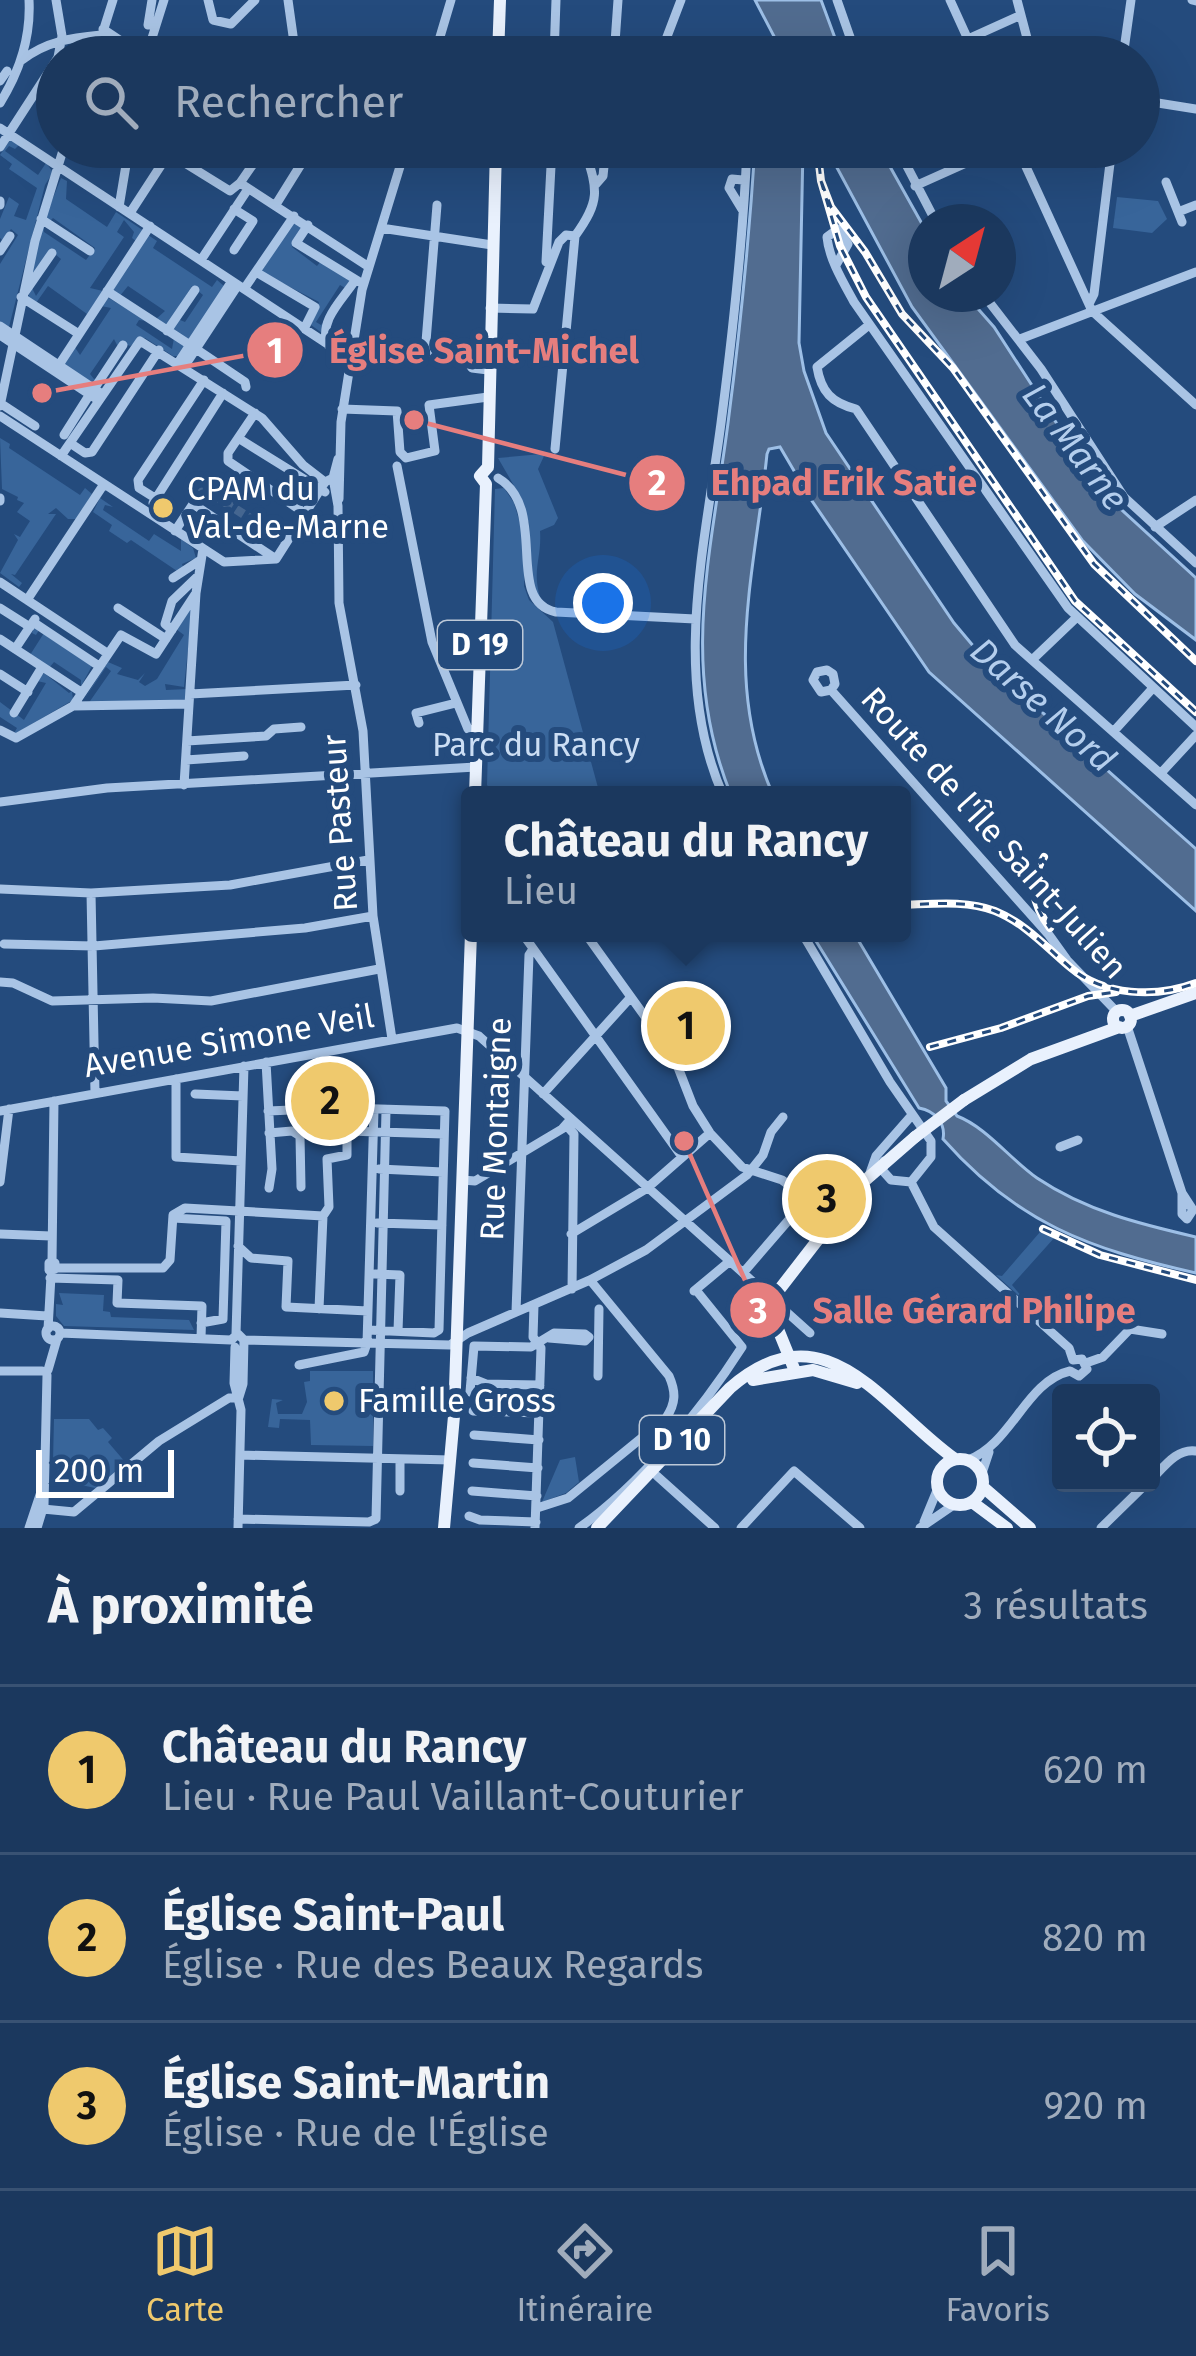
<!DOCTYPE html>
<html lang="fr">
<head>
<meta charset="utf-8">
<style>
  :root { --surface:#1b385e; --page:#284367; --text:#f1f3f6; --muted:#a0acbc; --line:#395273; --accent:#efc96d }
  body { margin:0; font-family:"Fira Sans",sans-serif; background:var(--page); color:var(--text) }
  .controls { position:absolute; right:36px; bottom:36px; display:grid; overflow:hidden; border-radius:12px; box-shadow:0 12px 48px #0002 }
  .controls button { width:108px; height:108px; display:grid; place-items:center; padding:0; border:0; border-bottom:3px solid var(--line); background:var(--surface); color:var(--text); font:60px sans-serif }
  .compass { position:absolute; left:908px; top:204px; width:108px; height:108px; border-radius:50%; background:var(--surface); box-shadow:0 12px 48px #0002; rotate:36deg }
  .scale { position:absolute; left:36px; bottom:30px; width:138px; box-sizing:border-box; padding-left:12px; border:6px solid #fff; border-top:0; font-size:33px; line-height:42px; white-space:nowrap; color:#fff; -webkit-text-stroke:9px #244b7d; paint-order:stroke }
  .you { position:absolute; left:603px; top:603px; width:42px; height:42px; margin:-30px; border:9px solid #fff; border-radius:50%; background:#1a73e8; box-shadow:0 0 0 18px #1a73e833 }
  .badge { display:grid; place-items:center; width:78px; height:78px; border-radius:50%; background:var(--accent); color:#111; font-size:39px; font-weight:700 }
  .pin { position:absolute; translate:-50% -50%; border:6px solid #fff; box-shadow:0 3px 12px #0006 }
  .popup { position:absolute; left:461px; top:786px; width:450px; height:156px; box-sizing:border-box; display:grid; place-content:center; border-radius:12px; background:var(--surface); filter:drop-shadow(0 3px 9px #0005); font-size:39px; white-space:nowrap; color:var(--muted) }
  .popup b { font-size:45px; color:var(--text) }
  .popup::after { content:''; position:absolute; left:50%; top:100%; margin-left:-24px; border:24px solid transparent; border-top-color:var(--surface) }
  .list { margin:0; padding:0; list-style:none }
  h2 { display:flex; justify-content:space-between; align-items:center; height:156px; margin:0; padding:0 48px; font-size:51px }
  h2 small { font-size:39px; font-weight:400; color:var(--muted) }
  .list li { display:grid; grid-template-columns:78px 1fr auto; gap:36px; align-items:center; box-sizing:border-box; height:168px; padding:0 48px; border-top:3px solid var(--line) }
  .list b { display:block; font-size:45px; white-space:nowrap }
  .list p { margin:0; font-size:39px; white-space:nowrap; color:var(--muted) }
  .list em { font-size:39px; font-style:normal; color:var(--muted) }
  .icon { flex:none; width:66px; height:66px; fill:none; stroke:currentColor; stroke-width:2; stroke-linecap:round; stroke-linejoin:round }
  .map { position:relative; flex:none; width:1196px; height:1528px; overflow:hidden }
  .search { position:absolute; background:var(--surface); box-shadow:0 12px 48px #0002; left:36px; right:36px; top:36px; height:132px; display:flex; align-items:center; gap:30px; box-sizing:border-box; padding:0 42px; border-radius:66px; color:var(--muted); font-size:45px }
  .sheet { height:660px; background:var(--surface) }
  nav { display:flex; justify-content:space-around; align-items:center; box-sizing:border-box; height:168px; border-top:3px solid var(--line); background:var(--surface); font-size:33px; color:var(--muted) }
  nav a { display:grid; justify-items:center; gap:6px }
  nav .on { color:var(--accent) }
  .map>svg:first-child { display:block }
  .green { fill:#38659a }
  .water { fill:#516c90; stroke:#9dbfe6; stroke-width:3 }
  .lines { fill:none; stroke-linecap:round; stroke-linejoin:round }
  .minor-tunnel { stroke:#456690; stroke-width:9; stroke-dasharray:9 4.5; stroke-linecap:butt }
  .minor { stroke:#a9c4e5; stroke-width:9 }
  .major { stroke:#e9f1fd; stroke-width:12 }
  .rail-casing { stroke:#fff; stroke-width:8 }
  .rail { stroke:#244b7d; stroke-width:3; stroke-dasharray:9; stroke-linecap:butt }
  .major-bridge { stroke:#e9f1fd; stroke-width:12 }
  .poi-dot { fill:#efc96d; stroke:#244b7d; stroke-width:4.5 }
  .labels { text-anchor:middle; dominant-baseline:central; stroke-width:12; stroke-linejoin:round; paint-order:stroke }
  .shield { fill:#244b7d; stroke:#bdc9d8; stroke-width:3 }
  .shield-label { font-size:30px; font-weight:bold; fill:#fff }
  .poi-label { font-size:33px; fill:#fff; stroke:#244b7d; text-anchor:start }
  .park-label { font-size:33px; fill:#ccdef4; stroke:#244b7d }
  .street-label { font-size:33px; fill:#fff; stroke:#244b7d }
  .water-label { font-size:36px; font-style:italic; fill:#b4ceed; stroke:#244b7d }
  .leader { fill:none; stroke:#e67e7e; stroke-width:4.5 }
  .callout-dot { fill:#e67e7e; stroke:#244b7d; stroke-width:4.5 }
  .mark-label { font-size:36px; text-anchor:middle; font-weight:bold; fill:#fff }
  .callout-label { font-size:36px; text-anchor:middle; font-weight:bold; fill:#e67e7e; stroke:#244b7d; stroke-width:12; stroke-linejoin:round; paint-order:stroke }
</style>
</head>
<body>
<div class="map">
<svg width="1196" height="1528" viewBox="0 0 1196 1528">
  <rect width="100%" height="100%" fill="#244b7d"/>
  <!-- green -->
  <path class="green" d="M10,140L19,145L15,149L9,146L5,151L38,175L46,163L53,172L45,185L9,327L0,322V264L18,235L11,229L3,241L0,238V219L9,197L19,204L14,216L26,220L37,188L9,169L12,164L0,155Z
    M61,178L67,181L66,199L107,227L116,212L144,231L137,242L132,238L134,232L124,220L117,232L124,237L90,288L103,291L87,314L48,286L36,303L28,297L32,288L36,296L61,259L50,250L28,287L43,224L44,232L86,260L95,248L53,218L49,222L45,218Z
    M1117,197L1158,201L1167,219L1152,233L1113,228Z
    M294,221L305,227L292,247L317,266L321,261L350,281L347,289L340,285L316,322L321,325L325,321L322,333L311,325L319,302L261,272Z
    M148,235L157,241L153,248L212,287L217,280L224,286L188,342L172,330L182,316L180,320L185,322L203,295L192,286L167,326L155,320L165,311L128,286L119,297L112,290Z
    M107,297L148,321L139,320L136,325L172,349L174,338L186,345L178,356H173L145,338L130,346L123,343L119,349L114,339L90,374L94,379L100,377L94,384L64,365L74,346L80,355L111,308L101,306Z
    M0,438L10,444L9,448L80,495L85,488L92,494L76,519H68L56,508L48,514H56L15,575L11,574L22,583L19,587L0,573L18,540L14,534L20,537L30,521L17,512L24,503L17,500L18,497L2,489Z
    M553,453L544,456L538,469L558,518L554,525L540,531C542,559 531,570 541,600L553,608L540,602L533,591L529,523L517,491L498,458Z
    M504,488L514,503L525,540L524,586L529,600L553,622L600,795H494L487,785L495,489Z
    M100,498L113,507L105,505L103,510L149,541L154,534L181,551V539L193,548L196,558L182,564L183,567L177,571L131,540L127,543L109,531L112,525L93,512Z
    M193,602L184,687L165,684L166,690L188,689L186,700L88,704L111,671L106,667L83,701L108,662L122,668L117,674L138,680L145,673L139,682L145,686L157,679L184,635L176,629Z
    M35,626L49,638L93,664L81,686V680L54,662L49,668L30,655L44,633L39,630L36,635L32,633Z
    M44,673L69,693L72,691L73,700L13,735L17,728L0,717V702L24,720L46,683L37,681Z
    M1040,1232L1055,1237L1012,1285L1028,1304L996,1275L1002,1276Z
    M59,1293L104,1295L103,1311L110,1312L111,1317L189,1320L194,1330L64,1326L56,1316V1304L63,1305Z
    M310,1371H373V1446L311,1445L310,1420L280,1419L279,1428L268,1427L272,1399L283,1400L276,1403L278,1414H302L307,1402L304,1382L310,1381Z
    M54,1419H89L98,1430L103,1428L112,1438L108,1442L126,1463L95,1488L63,1481L53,1461Z
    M575,1457L579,1482L566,1493L542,1502L560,1460Z"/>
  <!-- water -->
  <path class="water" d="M755,0H821L842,57H774L777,42Z
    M755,147H803L799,343L804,371L826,433L954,623L990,666L1196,849V911L929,672L810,498L780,447L769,449L767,454C755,573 722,679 773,795H731C679,667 711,554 728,423C740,331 749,240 755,147Z
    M830,147H879L926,231V294H965L994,327L1100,490L1196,578V640L1135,594L1082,540L912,307L828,151Z
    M811,933H854L946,1088V1101L957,1116C986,1127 1010,1159 1037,1178C1086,1211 1140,1224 1196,1237V1273C1089,1249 1017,1223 943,1139C946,1123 935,1111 919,1108Z"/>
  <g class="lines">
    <!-- minor-tunnel -->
    <path class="minor-tunnel" d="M193,504L202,492H209L287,542"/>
    <!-- minor -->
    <path class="minor" d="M56,0L62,36L58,57
      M208,0L213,20L231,24L255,0
      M288,0L296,57
      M837,0L857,57
      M950,0L976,57
      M1017,0L1032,57
      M1192,0L1196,1
      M148,25L152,0
      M103,29L145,57
      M499,49L555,52L556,57
      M560,52L660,55L681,0
      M95,57L113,0
      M146,57L164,0
      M233,57L240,49L294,47
      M434,57L451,0
      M554,57L556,0
      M614,57L618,0
      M928,57L1021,15
      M1123,57L1131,0
      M22,60C47,41 71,38 101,35
      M0,81L7,71
      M1139,100L1196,109
      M0,103C20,71 31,38 29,0
      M0,128L332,347L464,356L472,368L488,370
      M0,147L57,59
      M159,147L230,191L240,183L369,267
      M281,147L303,161
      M897,147L936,222
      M1017,147L1092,311L1196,405
      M495,148L552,150
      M1166,182L1182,222
      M240,183L265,147
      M596,184L603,176L606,147
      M915,186L1002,147
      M0,201V205
      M275,206L303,161L302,147
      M119,207L129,147
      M743,211L729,188L732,179L743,180
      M1178,212L1196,205
      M130,213L169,153
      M41,219L90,251
      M308,225L296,243L363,284
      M381,228L492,245
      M575,236C602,199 597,189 584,147
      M234,250L253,221L234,209
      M0,251L10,236
      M201,260L248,189
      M546,262L552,147
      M836,265L848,244L838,229L827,237C829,259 843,282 854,302L1068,608L1196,727
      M256,272L315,307L304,329
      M244,289L294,216
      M107,291L190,345
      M25,292L52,253
      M983,294L1041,369L1124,497L1196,563
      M21,297L79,334
      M1089,304L1094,294L1112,147
      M490,308L533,309L559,242L566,235L575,236
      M869,325L817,367C821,392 832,403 856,409L1015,645L1196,805
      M0,326L102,394
      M167,331L195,290
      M0,335L98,400
      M1020,339L1196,272
      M328,345C318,322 341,301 354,282
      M196,349L245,382L246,387
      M425,354L437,205
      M464,356L470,347L489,344
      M178,363L232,281
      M184,367L238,285
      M55,371L150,226
      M94,389L123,345
      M0,403L35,426
      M0,406L35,241L64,147
      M342,409L397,411L400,452L406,458L435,451L429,405L488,397
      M255,413L228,453V461L306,514
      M0,416L224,562L276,559L325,482L333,478
      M64,435L90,394
      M238,438L325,492
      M70,443L85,453L92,452L159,350
      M555,449L575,236
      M61,456L140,341L262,418L303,465L325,482
      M338,459L333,478L338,506L339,603L363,731L373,916L392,1039
      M397,466L432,642L468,729L477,730
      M498,478C550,509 503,601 556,612L695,619
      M0,498V501
      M155,498L139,488L138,480L204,380
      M339,499L341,422L362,290L406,147
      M153,503L223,393
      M1155,527L1196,500
      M175,531L193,504L276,559
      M173,578L199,561
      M0,582L107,653
      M27,600L104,484
      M0,608L30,627
      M118,608L166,639
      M33,622L99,666
      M172,630L165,624L172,601L198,576
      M0,639L81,692
      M15,649L35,619
      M1032,660L1076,618
      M0,674L28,692
      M831,690L835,684L833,674L827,670L817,672L813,680L821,692L831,690L1049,935L1067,960L1117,1012
      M190,694L356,685
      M73,706L189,704
      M14,713L42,667
      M419,723L416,713L456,703
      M0,730L16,738L73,706L121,635L156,654L196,593
      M1114,731L1153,688
      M187,741L266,736L274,729L301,727
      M186,760L244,756
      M1161,773L1196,735
      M184,785L196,593L203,549
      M723,795C671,677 705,545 721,423C733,331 743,239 747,149
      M0,802L107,788L476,767
      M0,889L91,893L230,885L368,860
      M91,893L95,1093
      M522,933L682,1157
      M585,933L674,1057L693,1106L710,1133L742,1167L782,1180L834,1218
      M802,933L890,1082L931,1141V1157L911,1182
      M4,944L94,946L305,928L373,916
      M0,982L13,983L52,1001L153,998L211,1001L379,969
      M1127,1026L1182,1193L1193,1210L1187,1219L1182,1214V1193
      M266,1062L272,1169L269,1188
      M176,1079V1157L241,1161
      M195,1094L243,1096
      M543,1094L631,997
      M0,1111L457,1028L479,1036L810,1333
      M268,1111L315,1109L316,1097
      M566,1125L574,1134L572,1289
      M347,1131L444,1134
      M269,1133L292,1131L300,1136L301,1187
      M1060,1147L1078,1140
      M884,1161L883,1171L891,1180L911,1182
      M379,1169L443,1172
      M870,1173L876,1156L912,1115
      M462,1180L475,1181L562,1129L570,1120
      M0,1182L9,1109
      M911,1182L934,1227L1069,1348L1073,1360
      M173,1218L226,1221L223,1319L201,1323
      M377,1223L442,1225
      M0,1234L51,1236
      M571,1234L646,1189L710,1133
      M238,1246L251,1258L288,1261L286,1307L368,1311
      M52,1261L54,1101
      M49,1263H55V1269L49,1270Z
      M56,1268H163L170,1260L173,1215L185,1208L323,1216L329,1207L327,1159L347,1155V1108L445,1111L439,1330L434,1333L368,1330
      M743,1273L806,1200
      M375,1274L400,1275L398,1331
      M50,1278L118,1280L117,1303L202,1306L201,1338
      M694,1291L730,1261
      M534,1305L533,1337L541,1348L535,1528
      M319,1309L323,1216
      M516,1312L529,955L533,949
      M0,1313L47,1316
      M46 1333a7 7 0 1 1 14 0a7 7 0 1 1-14 0Z
      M48,1329L51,1276
      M60,1333L231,1340L238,1334L244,1340L450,1345L468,1333L590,1280L646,1250L747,1175L763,1155L771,1132L783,1117
      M236,1334L244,1066
      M235,1347L234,1383L241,1410L238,1528
      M1086,1363L1103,1357L1130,1329L1162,1334
      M299,1365L364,1352L367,1343L374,1110
      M48,1370L57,1339
      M0,1371H42
      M1070,1371L1079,1376L1087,1369L1082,1359L1073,1360
      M598,1376L599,1309
      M471,1378L486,1384L540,1385
      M470,1392L474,1346L531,1347L554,1333L585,1334L589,1337L585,1341L549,1338
      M239,1397L243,1384L244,1340
      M473,1411L539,1413
      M474,1435L539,1440
      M240,1455L451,1460
      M968,1460C1011,1445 1026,1381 1070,1371
      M473,1463L538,1468
      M982,1473L989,1452
      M657,1476L715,1528
      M1151,1480C1164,1467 1177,1448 1196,1451
      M400,1491V1459
      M472,1491L537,1496
      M537,1508L568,1498L666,1418C676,1403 676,1392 669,1376L590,1280
      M43,1509L74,1512L159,1441L229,1398L239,1397
      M469,1516L480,1520L536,1522
      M238,1519L369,1522L376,1519L386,1110
      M924,1522L938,1488
      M29,1528L41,1492
      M37,1528L44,1505L47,1375
      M579,1528C641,1484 701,1411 742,1347L696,1290
      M741,1528L794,1471L860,1528
      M920,1528L955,1504
      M1101,1528L1147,1483"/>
    <!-- major -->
    <path class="major" d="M498,57L500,0
      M488,467L496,147
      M475,795L486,484L480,476L488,467
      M1113 1019a9 9 0 1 1 18 0a9 9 0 1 1-18 0Z
      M1130,1016L1196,993
      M964,1100L1031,1059L1119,1027
      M795,1371L771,1312L772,1299L861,1184L915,1137
      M753,1380L813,1370L857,1383
      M937 1482a23 23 0 1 1 46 0a23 23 0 1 1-46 0Z
      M983,1487L1030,1528
      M972,1502L1007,1528
      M444,1528L454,1416L471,933
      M597,1528L730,1388C826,1304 883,1408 955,1459"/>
    <!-- rail casing -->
    <g class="rail-casing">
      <path id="rail" d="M817,147L821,181L831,207L865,252L902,314L953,368L1094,564L1196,661
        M821,181L840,246L866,297L1075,601L1196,712
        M1044,857C1028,883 1032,904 1050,928
        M902,905C933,904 966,900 995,911C1025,923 1047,948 1071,968C1104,996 1156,998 1196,983
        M930,1047L1001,1028L1088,996L1116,992
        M1043,1229L1100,1255L1196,1280"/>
    </g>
    <!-- rail -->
    <use href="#rail" class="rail"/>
    <!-- major-bridge -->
    <path class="major-bridge" d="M915,1137L964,1100"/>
  </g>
  <!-- markers -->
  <g class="poi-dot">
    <circle cx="163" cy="508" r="12"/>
    <circle cx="334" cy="1401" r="12"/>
  </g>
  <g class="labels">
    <!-- shield labels -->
    <g class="shield">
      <rect x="438" y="621" width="84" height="48" rx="9"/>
      <rect x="640" y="1416" width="84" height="48" rx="9"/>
    </g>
    <g class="shield-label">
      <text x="480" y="645">D 19</text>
      <text x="682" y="1440">D 10</text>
    </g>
    <!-- poi labels -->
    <g class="poi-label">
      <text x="187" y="489">CPAM du<tspan x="187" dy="38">Val-de-Marne</tspan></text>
      <text x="358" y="1401">Famille Gross</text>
    </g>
    <!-- park labels -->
    <g class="park-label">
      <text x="536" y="745">Parc du Rancy</text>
    </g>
    <!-- street labels -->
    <g class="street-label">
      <text transform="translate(340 823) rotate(-94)">Rue Pasteur</text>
      <text transform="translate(994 833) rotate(48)">Route de l'Île Saint-Julien</text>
      <text transform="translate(229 1041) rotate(-10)">Avenue Simone Veil</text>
      <text transform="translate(496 1129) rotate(-88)">Rue Montaigne</text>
    </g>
    <!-- water labels -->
    <g class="water-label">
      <text transform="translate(1075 447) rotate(53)">La Marne</text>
      <text transform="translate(1043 705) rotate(42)">Darse Nord</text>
    </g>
  </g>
  <!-- callouts -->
  <path class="leader" d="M42 393L275 350M414 420L657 483M684 1141L758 1310"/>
  <g class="callout-dot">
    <circle cx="42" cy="393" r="12"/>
    <circle cx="414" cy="420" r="12"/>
    <circle cx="684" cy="1141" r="12"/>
    <circle cx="275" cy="350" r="30"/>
    <circle cx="657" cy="483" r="30"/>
    <circle cx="758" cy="1310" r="30"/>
  </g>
  <g class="mark-label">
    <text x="275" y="363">1</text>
    <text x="657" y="495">2</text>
    <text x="758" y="1323">3</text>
  </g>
  <g class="callout-label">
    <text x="484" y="363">Église Saint-Michel</text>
    <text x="844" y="495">Ehpad Erik Satie</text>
    <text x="974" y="1323">Salle Gérard Philipe</text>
  </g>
</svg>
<div class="controls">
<button><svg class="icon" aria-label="locate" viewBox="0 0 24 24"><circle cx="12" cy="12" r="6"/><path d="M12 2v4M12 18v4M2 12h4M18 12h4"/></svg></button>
</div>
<svg class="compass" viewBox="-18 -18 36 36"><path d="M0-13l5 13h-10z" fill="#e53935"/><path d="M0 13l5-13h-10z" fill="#a0acbc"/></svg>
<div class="scale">200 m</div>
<div class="you"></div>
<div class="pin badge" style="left:686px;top:1026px">1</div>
<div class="popup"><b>Château du Rancy</b>Lieu</div>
<div class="pin badge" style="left:330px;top:1101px">2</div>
<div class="pin badge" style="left:827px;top:1199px">3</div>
<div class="search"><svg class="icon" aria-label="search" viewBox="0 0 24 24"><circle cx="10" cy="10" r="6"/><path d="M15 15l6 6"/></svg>Rechercher</div>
</div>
<section class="sheet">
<h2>À proximité<small>3 résultats</small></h2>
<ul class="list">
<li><span class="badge">1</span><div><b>Château du Rancy</b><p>Lieu · Rue Paul Vaillant-Couturier</p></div><em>620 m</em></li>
<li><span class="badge">2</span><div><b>Église Saint-Paul</b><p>Église · Rue des Beaux Regards</p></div><em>820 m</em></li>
<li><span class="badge">3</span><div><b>Église Saint-Martin</b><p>Église · Rue de l'Église</p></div><em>920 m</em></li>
</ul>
</section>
<nav>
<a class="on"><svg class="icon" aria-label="map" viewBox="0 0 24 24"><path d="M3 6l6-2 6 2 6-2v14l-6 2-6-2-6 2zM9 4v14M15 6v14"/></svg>Carte</a>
<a><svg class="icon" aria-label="directions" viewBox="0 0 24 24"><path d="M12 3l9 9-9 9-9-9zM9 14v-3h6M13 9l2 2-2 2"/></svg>Itinéraire</a>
<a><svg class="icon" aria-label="saved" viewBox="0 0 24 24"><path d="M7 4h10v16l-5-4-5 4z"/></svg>Favoris</a>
</nav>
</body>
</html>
